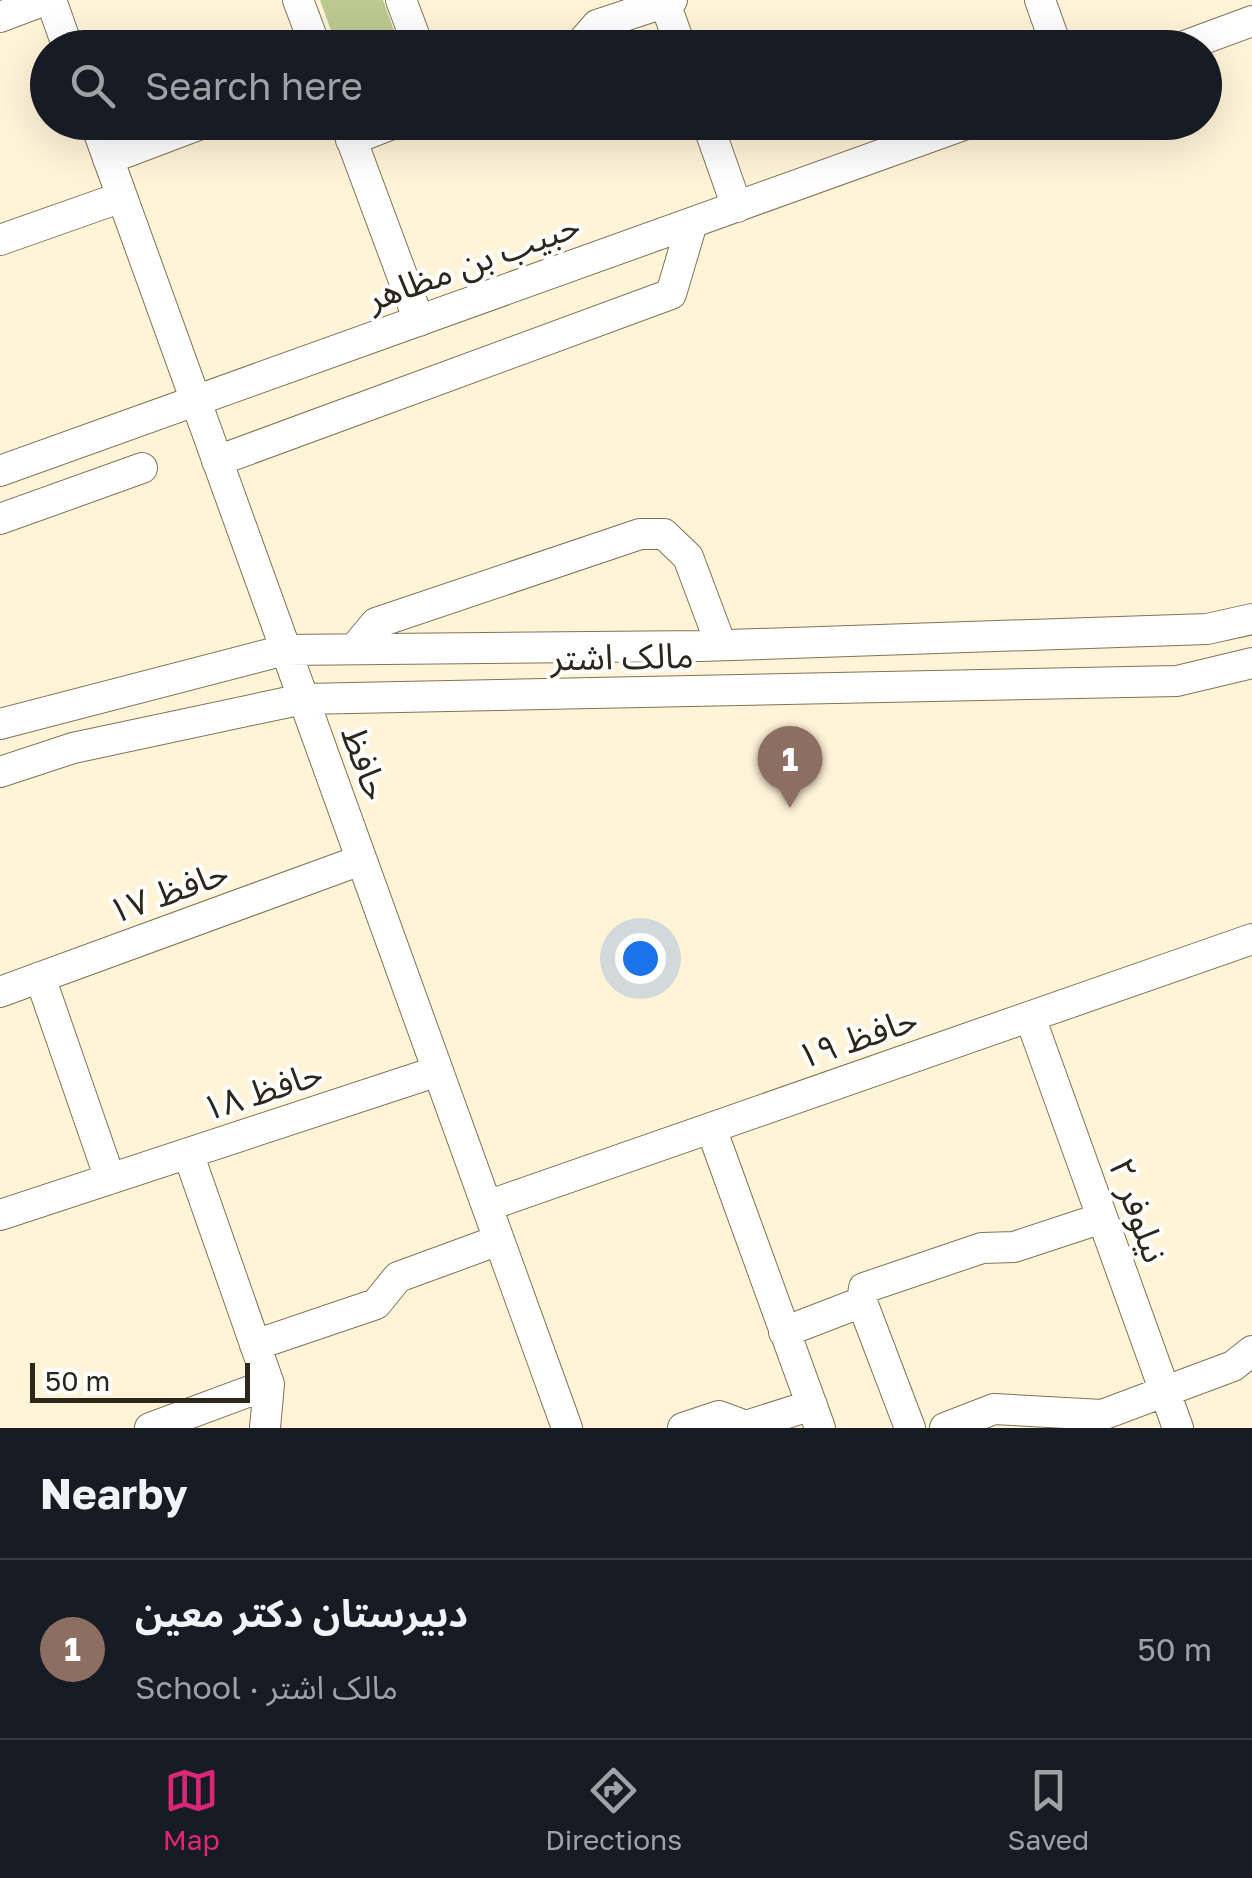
<!DOCTYPE html>
<html lang="en">
<head>
<meta charset="utf-8">
<style>
  :root { --surface:#171b24; --page:#242831; --text:#f1f3f6; --muted:#9ea1a6; --line:#363941; --accent:#db2777 }
  body { margin:0; font-family:"Golos Text","Noto Sans Arabic",sans-serif; background:var(--page); color:var(--text) }
  .scale { position:absolute; left:30px; bottom:25px; width:220px; box-sizing:border-box; padding-left:10px; border:5px solid #2d271b; border-top:0; font-size:28px; line-height:35px; white-space:nowrap; color:#2d271b; -webkit-text-stroke:8px #fff; paint-order:stroke }
  .you { position:absolute; left:640px; top:958px; width:35px; height:35px; margin:-25px; border:8px solid #fff; border-radius:50%; background:#1a73e8; box-shadow:0 0 0 15px #1a73e833 }
  .badge { display:grid; place-items:center; width:65px; height:65px; border-radius:50%; background:var(--accent); color:#fff; font-size:32px; font-weight:700 }
  .pin { position:absolute; translate:-50% -82px; filter:drop-shadow(0 2px 5px #0008) }
  .pin::after { content:''; position:absolute; top:52px; width:35px; height:30px; background:inherit; clip-path:polygon(0 0,100% 0,50% 100%) }
  .list { margin:0; padding:0; list-style:none }
  h2 { display:flex; justify-content:space-between; align-items:center; height:130px; margin:0; padding:0 40px; font-size:42px }
  h2 small { font-size:32px; font-weight:400; color:var(--muted) }
  .list li { display:grid; grid-template-columns:65px 1fr auto; gap:30px; align-items:center; box-sizing:border-box; height:180px; padding:0 40px; border-top:2px solid var(--line) }
  .list b { display:block; font-size:38px; white-space:nowrap }
  .list p { margin:0; font-size:32px; white-space:nowrap; color:var(--muted) }
  .list em { font-size:32px; font-style:normal; color:var(--muted) }
  .icon { flex:none; width:55px; height:55px; fill:none; stroke:currentColor; stroke-width:2; stroke-linecap:round; stroke-linejoin:round }
  .map { position:relative; flex:none; width:1252px; height:1428px; overflow:hidden }
  .search { position:absolute; background:var(--surface); box-shadow:0 10px 40px #0002; left:30px; right:30px; top:30px; height:110px; display:flex; align-items:center; gap:25px; box-sizing:border-box; padding:0 35px; border-radius:55px; color:var(--muted); font-size:38px }
  .sheet { height:310px; background:var(--surface) }
  nav { display:flex; justify-content:space-around; align-items:center; box-sizing:border-box; height:140px; border-top:2px solid var(--line); background:var(--surface); font-size:28px; color:var(--muted) }
  nav a { display:grid; justify-items:center; gap:5px }
  nav .on { color:var(--accent) }
  .map>svg:first-child { display:block }
  .green { fill:#bdc991 }
  .lines { fill:none; stroke-linecap:round; stroke-linejoin:round }
  .minor-casing { stroke:#807355; stroke-width:32 }
  .minor { stroke:#fff; stroke-width:30 }
  .labels { text-anchor:middle; dominant-baseline:central; stroke-width:8; stroke-linejoin:round; paint-order:stroke }
  .street-label { font-size:35px; fill:#2d271b; stroke:#fff }
</style>
</head>
<body>
<div class="map">
<svg width="1252" height="1428" viewBox="0 0 1252 1428">
  <rect width="100%" height="100%" fill="#fff3d8"/>
  <!-- green -->
  <path class="green" d="M320,0H383L400,47H337Z"/>
  <g class="lines">
    <!-- minor casing -->
    <g class="minor-casing">
      <path id="minor" d="M51,0L68,48
        M298,0L316,48
        M401,0L419,48
        M664,0L681,48
        M1040,0L1057,48
        M0,17L45,0
        M577,48L597,25L672,0
        M1179,48L1252,21
        M95,122L567,1428
        M345,122L419,321
        M707,122L737,207
        M351,140L397,122
        M108,159L206,122
        M0,240L122,197
        M217,461L671,294L692,223
        M0,471L972,122
        M0,519L142,468
        M354,649L376,623L640,534H664L688,557L721,645
        M0,724L285,650L701,646L1207,629L1252,619
        M0,772L73,748L303,699L1177,681L1252,663
        M40,977L110,1179
        M0,992L361,860
        M1030,1017L1178,1428
        M711,1128L820,1428
        M188,1153L269,1384L265,1428
        M487,1206L1252,939
        M0,1215L438,1071
        M862,1302L864,1288L982,1248L1014,1247L1102,1218
        M862,1302L910,1428
        M784,1332L862,1302
        M255,1345L376,1304L398,1277L499,1240
        M150,1428L269,1384
        M683,1428L719,1416L746,1426L812,1405
        M945,1428L994,1409L1102,1415L1233,1366L1252,1351"/>
    </g>
    <!-- minor -->
    <use href="#minor" class="minor"/>
  </g>
  <g class="labels">
    <!-- street labels -->
    <g class="street-label">
      <text transform="translate(473 261) rotate(-20)">حبیب بن مظاهر</text>
      <text transform="translate(622 656) rotate(-1)">مالک اشتر</text>
      <text transform="translate(366 763) rotate(70)">حافظ</text>
      <text transform="translate(168 891) rotate(-20)">حافظ ۱۷</text>
      <text transform="translate(857 1037) rotate(-19)">حافظ ۱۹</text>
      <text transform="translate(262 1090) rotate(-18)">حافظ ۱۸</text>
      <text transform="translate(1139 1210) rotate(70)">نیلوفر ۲</text>
    </g>
  </g>
</svg>
<div class="scale">50 m</div>
<div class="you"></div>
<div class="pin badge" style="left:790px;top:808px;background:#8d6e63">1</div>
<div class="search"><svg class="icon" aria-label="search" viewBox="0 0 24 24"><circle cx="10" cy="10" r="6"/><path d="M15 15l6 6"/></svg>Search here</div>
</div>
<section class="sheet">
<h2>Nearby<small></small></h2>
<ul class="list">
<li><span class="badge" style="background:#8d6e63">1</span><div><b>دبیرستان دکتر معین</b><p>School · مالک اشتر</p></div><em>50 m</em></li>
</ul>
</section>
<nav>
<a class="on"><svg class="icon" aria-label="map" viewBox="0 0 24 24"><path d="M3 6l6-2 6 2 6-2v14l-6 2-6-2-6 2zM9 4v14M15 6v14"/></svg>Map</a>
<a><svg class="icon" aria-label="directions" viewBox="0 0 24 24"><path d="M12 3l9 9-9 9-9-9zM9 14v-3h6M13 9l2 2-2 2"/></svg>Directions</a>
<a><svg class="icon" aria-label="saved" viewBox="0 0 24 24"><path d="M7 4h10v16l-5-4-5 4z"/></svg>Saved</a>
</nav>
</body>
</html>
